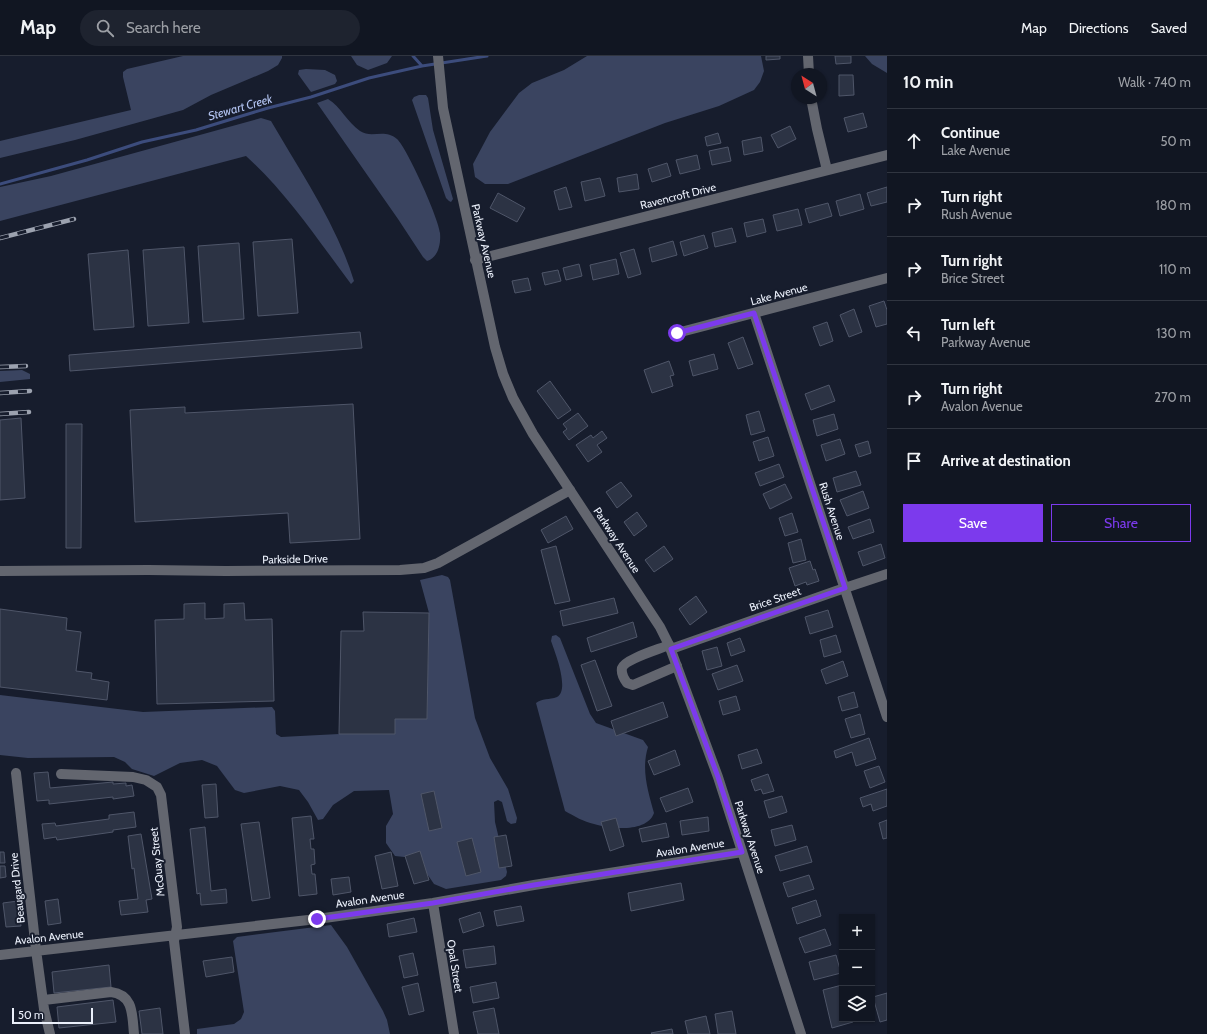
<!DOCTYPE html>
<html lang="en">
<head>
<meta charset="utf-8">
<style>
  :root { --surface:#111622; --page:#1e232f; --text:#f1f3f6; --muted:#9c9fa5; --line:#303540; --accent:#7c3aed }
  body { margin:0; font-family:Cabin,sans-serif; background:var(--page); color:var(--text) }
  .controls { position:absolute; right:12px; bottom:12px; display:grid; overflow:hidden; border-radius:0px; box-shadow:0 1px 3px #0004 }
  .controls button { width:36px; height:36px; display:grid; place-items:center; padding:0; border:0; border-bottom:1px solid var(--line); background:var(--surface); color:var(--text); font:20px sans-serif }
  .compass { position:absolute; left:791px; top:12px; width:36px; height:36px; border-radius:50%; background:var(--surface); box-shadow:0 1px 3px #0004; rotate:324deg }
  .scale { position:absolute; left:12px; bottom:10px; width:81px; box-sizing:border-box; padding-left:4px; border:2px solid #ebf0fb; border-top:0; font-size:11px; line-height:14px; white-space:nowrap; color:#ebf0fb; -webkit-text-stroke:3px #171d2d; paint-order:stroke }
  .stop { position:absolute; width:12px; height:12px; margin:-9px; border:3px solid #7c3aed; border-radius:50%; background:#fff }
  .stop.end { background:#7c3aed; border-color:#fff; box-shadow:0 1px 4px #0008 }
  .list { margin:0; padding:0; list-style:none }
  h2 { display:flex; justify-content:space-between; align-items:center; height:52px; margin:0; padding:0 16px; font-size:17px }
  h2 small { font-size:13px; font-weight:400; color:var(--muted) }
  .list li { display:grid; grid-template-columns:26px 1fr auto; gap:12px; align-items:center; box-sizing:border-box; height:64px; padding:0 16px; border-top:1px solid var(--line) }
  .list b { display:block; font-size:15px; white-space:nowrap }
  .list p { margin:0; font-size:13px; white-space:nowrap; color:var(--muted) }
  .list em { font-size:13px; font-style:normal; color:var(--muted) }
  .actions { display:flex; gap:8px; padding:12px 16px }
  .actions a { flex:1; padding:9px 0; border:1px solid var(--accent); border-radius:0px; text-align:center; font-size:14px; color:var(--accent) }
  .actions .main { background:var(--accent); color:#fff }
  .icon { flex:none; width:22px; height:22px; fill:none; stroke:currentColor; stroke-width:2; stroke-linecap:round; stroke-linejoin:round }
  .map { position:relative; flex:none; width:887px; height:978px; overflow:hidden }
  header { display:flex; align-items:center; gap:24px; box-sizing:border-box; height:56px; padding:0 20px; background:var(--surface); border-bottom:1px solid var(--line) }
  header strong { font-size:19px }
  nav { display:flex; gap:22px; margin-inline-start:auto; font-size:14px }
  .search { width:280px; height:36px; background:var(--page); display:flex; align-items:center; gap:10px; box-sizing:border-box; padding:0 14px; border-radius:22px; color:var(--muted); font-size:15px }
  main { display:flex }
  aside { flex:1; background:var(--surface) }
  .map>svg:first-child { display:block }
  .green { fill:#3a4460 }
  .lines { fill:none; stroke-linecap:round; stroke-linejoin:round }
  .stream { stroke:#3c4c7c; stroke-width:3 }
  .building { fill:#2c3344; stroke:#4f5669 }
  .minor { stroke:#63666f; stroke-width:10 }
  .tertiary { stroke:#63666f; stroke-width:10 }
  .rail-casing { stroke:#9ca2af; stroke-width:4.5 }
  .rail { stroke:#171d2d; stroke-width:3; stroke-dasharray:9; stroke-linecap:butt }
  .route { stroke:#7c3aed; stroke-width:5 }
  .labels { text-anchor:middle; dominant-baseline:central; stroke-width:4; stroke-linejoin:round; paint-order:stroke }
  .street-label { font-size:11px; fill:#ebf0fb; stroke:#171d2d }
  .water-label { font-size:12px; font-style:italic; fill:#b3c4f2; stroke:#171d2d }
</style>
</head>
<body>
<header>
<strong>Map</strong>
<div class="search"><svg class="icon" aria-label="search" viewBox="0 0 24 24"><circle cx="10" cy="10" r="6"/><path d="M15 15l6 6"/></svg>Search here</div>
<nav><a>Map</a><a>Directions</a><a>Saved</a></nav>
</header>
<main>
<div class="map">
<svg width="887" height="978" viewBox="0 0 887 978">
  <rect width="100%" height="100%" fill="#171d2d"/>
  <!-- green -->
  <path class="green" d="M183,0H282V2L278,9L268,15L211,39L183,54L75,84L0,102V85L131,54L123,21V16L127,13Z
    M351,0H392L387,7L368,14L357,9Z
    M587,0H761L764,15L760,26L754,34L719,50L665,67L508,128H485L475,121L473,108L490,76L519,37L532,27L564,14Z
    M865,0H887V17L872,8Z
    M306,13L325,14L335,19L337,25L335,28L311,36L298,18L299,14Z
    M419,39H426L428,42L433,74L453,143L451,146L449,145L446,142L412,44L414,41Z
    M328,43C341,51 347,66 360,75C372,83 384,72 397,83C407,92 439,163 440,177C441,188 438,202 427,205L423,201L398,163L317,47Z
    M261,62L271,65C300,115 337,169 354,225L351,228C318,184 287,137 246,100L0,165V131L51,120Z
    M22,314L30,318V323L0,326V315Z
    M442,519L448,521L450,524L475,662L490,702L508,733L517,762L516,767L511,768L507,765L502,746L498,744L494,746L495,766L507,816L506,820L501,824L446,833L434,828L419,806L414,802L395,800L386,787V770L393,758L389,734L354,735L333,749L323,763L318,764L308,746L299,734L280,730L244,737L235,734L217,710L202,704L180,707L154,720L132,713L125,706L114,701L28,702L0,699V639L143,656L272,651L275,655L276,678L281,681L339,678H394L395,663H427L429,557L420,524Z
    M556,579L560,582L590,658L596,667L643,684L648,691C641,714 648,735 654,757C647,777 610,773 594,768C584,766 574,760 565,755L536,647C542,642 549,644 557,641C570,634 555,596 551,585L552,580Z
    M331,869L347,891L383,955L387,964L390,978H197V973L234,968L241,963L244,956L233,885L237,881Z"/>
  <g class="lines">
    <!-- stream -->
    <path class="stream" d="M413,0L422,10
      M0,128L87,104L142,86L196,74L268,52L311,41L369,22L422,10L487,0"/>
  </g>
  <!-- building -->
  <path class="building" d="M766,0H780V3L766,4Z
    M835,0H851V7L836,8Z
    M839,19H853L854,39L839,40Z
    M863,57L867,71L848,76L844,62Z
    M790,70L796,83L778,92L771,79Z
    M718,77L721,87L707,90L705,81Z
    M761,81L763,95L744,99L742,85Z
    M728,91L731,105L712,109L709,95Z
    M697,99L700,113L680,118L676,104Z
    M667,107L671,120L652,126L648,113Z
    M637,118L639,133L619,136L617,122Z
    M600,122L605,140L585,145L581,126Z
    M566,131L572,151L559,154L554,135Z
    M887,131V146L871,150L867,137Z
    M498,137L525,152L517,166L490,152Z
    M860,138L864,153L840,160L836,145Z
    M828,147L832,160L809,167L805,153Z
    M798,153L802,169L777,175L773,159Z
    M763,163L766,176L747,181L744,167Z
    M732,172L736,186L715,191L712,177Z
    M704,179L708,192L684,200L680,186Z
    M292,183L298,257L258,260L253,186Z
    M673,185L677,199L652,206L649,192Z
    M239,187L244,263L203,266L198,190Z
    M184,191L189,267L148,270L143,194Z
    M634,193L641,218L628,222L620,197Z
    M128,194L134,271L94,274L88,198Z
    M616,203L619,218L593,224L590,209Z
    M579,208L582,220L566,224L563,212Z
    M558,214L561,225L545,229L542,217Z
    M528,222L531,234L515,237L512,225Z
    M884,245L887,254V268L876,271L869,250Z
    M854,253L862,276L849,281L840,259Z
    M827,266L833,285L820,290L813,271Z
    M360,276L362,292L70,315L69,299Z
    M743,281L753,308L738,313L728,287Z
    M714,298L718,313L693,320L689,305Z
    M669,305L674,319L670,320L673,330L652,337L644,314Z
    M550,325L571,354L558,363L537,335Z
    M829,329L835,345L811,354L805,338Z
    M353,348L360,483L290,487L288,457L135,466L130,354L185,351V357Z
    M759,355L765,375L751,379L746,359Z
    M578,357L588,370L569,384L563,376L567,373L563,368Z
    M834,358L838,373L817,380L813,364Z
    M21,362L25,442L0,444V364Z
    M66,368H82L81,492H66Z
    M602,375L607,382L597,389L602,396L588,406L576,389L591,379L593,382Z
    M768,381L774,400L759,405L753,386Z
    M840,383L845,398L826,405L821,389Z
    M868,385L871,397L859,401L855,389Z
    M779,408L784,421L760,430L755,417Z
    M856,415L861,429L837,436L833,422Z
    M621,426L632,440L617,452L606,436Z
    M785,428L792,442L770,453L763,438Z
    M863,435L869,452L847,460L840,444Z
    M637,456L647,470L634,480L624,466Z
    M792,457L798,476L785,480L779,462Z
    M566,460L573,473L548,487L541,474Z
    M870,463L874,476L853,483L848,471Z
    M801,483L806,504L793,507L788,487Z
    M881,488L885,502L863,510L858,496Z
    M556,490L570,545L555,548L541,494Z
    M664,490L673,503L654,516L645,504Z
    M810,505L813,514L815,513L819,525L807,529L806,526L795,530L789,512Z
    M696,540L707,556L690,569L679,553Z
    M614,542L618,557L563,570L560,555Z
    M205,547V563L224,562V548L244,547L245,564L272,563L274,645L157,648L155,564L184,563V548Z
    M0,553L67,562L66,574L81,576L76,615L92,617L91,623L109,626L107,644L0,631Z
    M828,554L833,571L810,578L805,561Z
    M363,556L429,557L427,663H395V678H339L341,575H364Z
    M633,566L637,581L591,596L587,582Z
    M836,579L841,596L824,601L820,584Z
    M740,582L745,595L731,600L727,587Z
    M717,591L722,610L707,614L702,595Z
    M595,604L612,650L597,655L581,609Z
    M843,605L848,620L826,628L821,614Z
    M737,609L743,625L718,634L712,618Z
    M854,636L858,651L842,655L838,641Z
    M736,640L740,654L723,659L719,645Z
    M663,646L668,661L616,680L611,665Z
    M860,658L865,678L851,682L845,663Z
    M869,682L876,703L856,710L852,696L836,702L834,695Z
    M757,693L762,707L742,713L738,699Z
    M675,694L680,709L654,719L648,705Z
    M879,710L885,726L870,732L864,715Z
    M48,716L50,732L113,726V728L126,727V730L132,729L134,740L113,743V741L49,748V744L37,745L34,717Z
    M768,718L774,735L763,738L761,733L755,735L751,724Z
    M216,728L218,761L205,762L202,729Z
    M688,732L693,746L666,756L660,742Z
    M887,733V750L873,755L871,748L863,751L860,742Z
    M434,735L442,772L429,775L421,738Z
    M782,740L787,756L769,762L764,745Z
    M134,756L136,771L113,774V776L57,784L56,781L44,783L42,768L55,767L56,770L109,763V759Z
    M311,760L314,783H310L311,793H314L315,808L311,809L312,818H315L317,838L299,840L292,762Z
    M708,761L709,775L682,779L680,765Z
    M616,762L624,790L610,795L601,766Z
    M887,764V782L883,783L879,767Z
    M259,766L270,842L252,845L241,768Z
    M666,767L669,781L642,786L639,773Z
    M792,769L796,784L775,790L771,774Z
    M205,771L211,835L226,833L227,847L201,849L200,837L197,838L190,773Z
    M141,778L152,843L146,844L148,856L121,859L119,845L138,843L134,812L132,813L128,780Z
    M506,779L512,810L499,812L494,781Z
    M472,782L481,816L466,820L457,786Z
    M807,790L812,806L780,815L775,800Z
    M420,795L429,824L414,828L405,800Z
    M0,796H4L5,807H0Z
    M391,796L398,830L382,833L375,800Z
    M0,810H5L6,821L0,822Z
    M809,819L814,833L788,841L783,827Z
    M349,821L351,836L333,839L331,823Z
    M681,827L684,844L631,855L628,837Z
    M58,843L61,867L48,869L45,845Z
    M816,844L821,860L797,868L792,852Z
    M18,845L21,870L6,871L3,847Z
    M521,850L524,865L497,870L494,855Z
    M480,856L484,870L463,877L459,863Z
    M414,862L417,876L389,881L387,868Z
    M825,873L831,889L805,897L799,882Z
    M494,890L496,908L466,912L463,894Z
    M413,897L418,919L404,922L399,900Z
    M836,899L841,917L814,924L809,906Z
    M232,901L234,916L206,921L203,905Z
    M109,909L111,931L54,937L52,916Z
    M496,926L499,942L473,947L470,931Z
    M418,927L424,955L409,959L402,931Z
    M842,929V963H852L853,966L832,972L823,934Z
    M887,937V964L880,966L873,941Z
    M113,944L116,966L59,972L57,951Z
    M160,952L163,978H142L139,955Z
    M494,952L499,978H478L473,956Z
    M732,955L736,978H718L715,958Z
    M706,960L710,978H688L685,965Z
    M672,973L673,978H652L651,977Z"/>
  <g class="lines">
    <!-- minor -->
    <path class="minor" d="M808,0L809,18
      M811,42L817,73L827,114
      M475,204L887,99
      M754,257L887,661
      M677,277L887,222
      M0,515L148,514L226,515L400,514L424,512L438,507L570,434
      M669,589C660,593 625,603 622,612C621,617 624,623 627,627L633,629L677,610
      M671,593L836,535L887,518
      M16,717L36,894L44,953L50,978
      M61,718L133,721L146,724L157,731L161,739L177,871L174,885L185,978
      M433,847L454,978
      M0,899L317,863L433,847L534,829L742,796
      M44,944L111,936C134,939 132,959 134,978"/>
    <!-- tertiary -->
    <path class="tertiary" d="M438,0L443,52L495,291L503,318L513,342L533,378L660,571L669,589L718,721L801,978"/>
    <!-- rail casing -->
    <g class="rail-casing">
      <path id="rail" d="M0,182L74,163
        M0,311L26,310
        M0,337L30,335
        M0,358L29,356"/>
    </g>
    <!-- rail -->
    <use href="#rail" class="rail"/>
  </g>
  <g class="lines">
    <!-- route -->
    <path class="route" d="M317,863L433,847L534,829L742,796L718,721L671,593L845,532L754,257L677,277"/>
  </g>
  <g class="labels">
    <!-- street labels -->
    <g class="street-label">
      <text transform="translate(678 140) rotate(-14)">Ravencroft Drive</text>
      <text transform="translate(484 185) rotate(77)">Parkway Avenue</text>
      <text transform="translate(779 238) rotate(-15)">Lake Avenue</text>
      <text transform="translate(832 455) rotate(72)">Rush Avenue</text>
      <text transform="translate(617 484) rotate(57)">Parkway Avenue</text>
      <text transform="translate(295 503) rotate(-1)">Parkside Drive</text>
      <text transform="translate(775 543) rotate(-19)">Brice Street</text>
      <text transform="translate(750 781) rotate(72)">Parkway Avenue</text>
      <text transform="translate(690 792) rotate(-9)">Avalon Avenue</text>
      <text transform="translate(157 806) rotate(-96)">McQuay Street</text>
      <text transform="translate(17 832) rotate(-96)">Beaugard Drive</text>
      <text transform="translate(370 843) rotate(-8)">Avalon Avenue</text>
      <text transform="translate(49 881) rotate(-6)">Avalon Avenue</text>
      <text transform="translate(455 910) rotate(81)">Opal Street</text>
    </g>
    <!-- water labels -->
    <g class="water-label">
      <text transform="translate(240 51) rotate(-16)">Stewart Creek</text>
    </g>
  </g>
</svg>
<div class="controls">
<button>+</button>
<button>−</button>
<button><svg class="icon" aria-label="layers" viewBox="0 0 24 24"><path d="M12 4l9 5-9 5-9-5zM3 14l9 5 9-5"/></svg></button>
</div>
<svg class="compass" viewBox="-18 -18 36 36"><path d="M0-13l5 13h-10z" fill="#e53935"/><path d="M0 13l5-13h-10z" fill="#9c9fa5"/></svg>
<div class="scale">50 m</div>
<div class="stop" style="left:677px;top:277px"></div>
<div class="stop end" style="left:317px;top:863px"></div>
</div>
<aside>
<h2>10 min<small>Walk · 740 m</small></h2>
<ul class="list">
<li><svg class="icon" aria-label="ahead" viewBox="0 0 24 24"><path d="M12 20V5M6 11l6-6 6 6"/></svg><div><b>Continue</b><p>Lake Avenue</p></div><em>50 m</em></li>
<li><svg class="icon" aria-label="right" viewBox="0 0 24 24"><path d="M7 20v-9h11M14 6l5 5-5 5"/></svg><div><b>Turn right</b><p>Rush Avenue</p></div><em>180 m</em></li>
<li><svg class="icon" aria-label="right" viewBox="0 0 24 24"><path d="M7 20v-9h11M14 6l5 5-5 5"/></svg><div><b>Turn right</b><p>Brice Street</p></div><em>110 m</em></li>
<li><svg class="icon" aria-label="left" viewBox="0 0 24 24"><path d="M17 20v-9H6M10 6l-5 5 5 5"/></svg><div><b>Turn left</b><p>Parkway Avenue</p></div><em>130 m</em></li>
<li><svg class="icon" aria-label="right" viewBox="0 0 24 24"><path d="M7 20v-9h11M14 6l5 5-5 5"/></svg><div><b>Turn right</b><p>Avalon Avenue</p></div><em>270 m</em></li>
<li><svg class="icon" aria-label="arrive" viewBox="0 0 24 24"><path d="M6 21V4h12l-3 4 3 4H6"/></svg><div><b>Arrive at destination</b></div></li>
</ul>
<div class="actions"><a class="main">Save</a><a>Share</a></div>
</aside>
</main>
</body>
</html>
